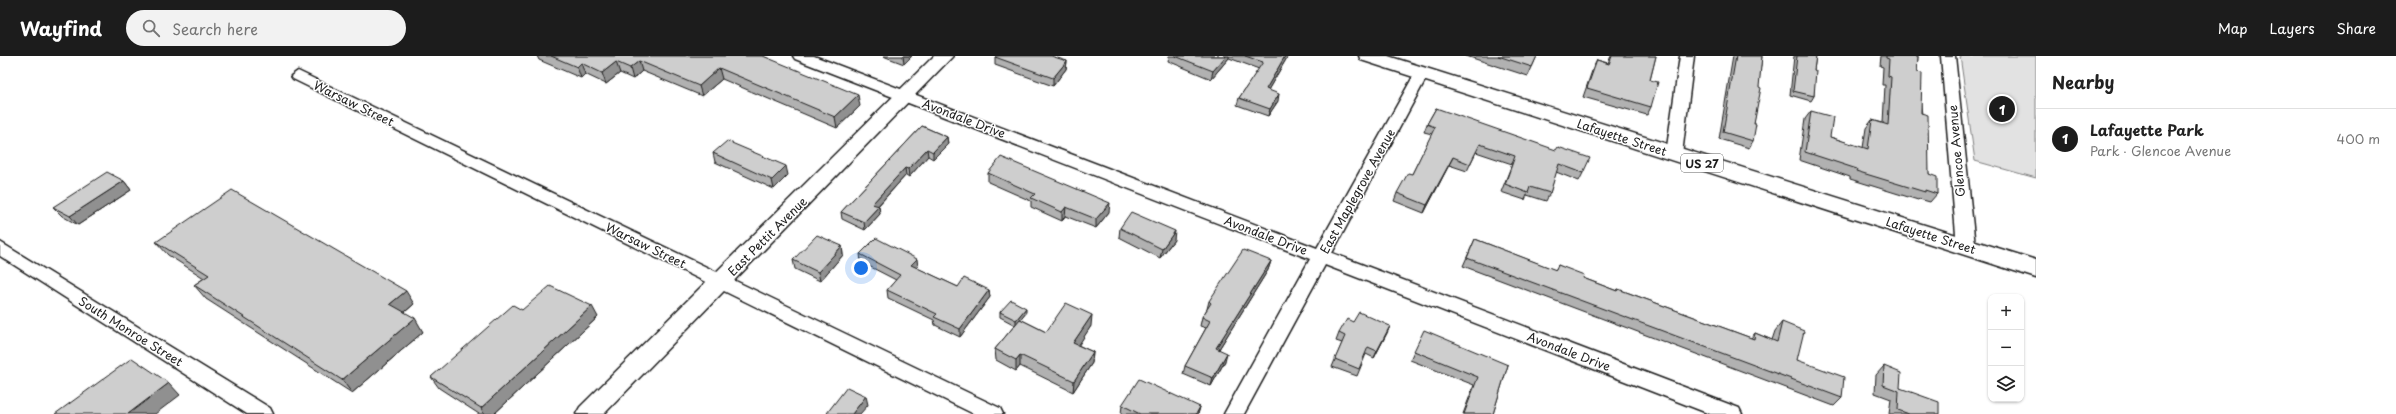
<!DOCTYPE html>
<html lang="en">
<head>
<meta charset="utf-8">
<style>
  :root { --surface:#fff; --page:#f2f2f2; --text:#222; --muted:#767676; --line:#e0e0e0; --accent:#1c1c1c }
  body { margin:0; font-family:"Playpen Sans",sans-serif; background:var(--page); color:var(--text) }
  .controls { position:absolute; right:12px; bottom:12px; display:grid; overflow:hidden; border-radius:8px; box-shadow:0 1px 3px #0004 }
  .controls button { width:36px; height:36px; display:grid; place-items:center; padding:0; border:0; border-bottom:1px solid var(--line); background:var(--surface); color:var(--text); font:20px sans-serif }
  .you { position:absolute; left:861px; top:212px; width:14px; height:14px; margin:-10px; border:3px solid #fff; border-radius:50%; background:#1a73e8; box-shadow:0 0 0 6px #1a73e833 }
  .badge { display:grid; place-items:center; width:26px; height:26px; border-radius:50%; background:var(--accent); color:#fff; font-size:13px; font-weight:700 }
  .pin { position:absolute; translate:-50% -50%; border:2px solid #fff; box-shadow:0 1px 4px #0006 }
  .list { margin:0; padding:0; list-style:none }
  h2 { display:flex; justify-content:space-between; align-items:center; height:52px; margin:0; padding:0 16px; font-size:17px }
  h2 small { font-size:13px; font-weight:400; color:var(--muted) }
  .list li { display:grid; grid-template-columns:26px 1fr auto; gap:12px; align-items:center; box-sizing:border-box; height:60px; padding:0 16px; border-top:1px solid var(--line) }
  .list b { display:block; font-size:15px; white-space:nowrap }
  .list p { margin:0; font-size:13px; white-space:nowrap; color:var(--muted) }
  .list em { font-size:13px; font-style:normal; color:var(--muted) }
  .icon { flex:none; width:22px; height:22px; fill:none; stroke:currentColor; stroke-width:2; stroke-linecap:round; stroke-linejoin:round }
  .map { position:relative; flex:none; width:2036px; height:358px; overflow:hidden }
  header { display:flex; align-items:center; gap:24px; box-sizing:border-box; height:56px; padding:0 20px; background:var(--accent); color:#fff }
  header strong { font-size:19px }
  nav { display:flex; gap:22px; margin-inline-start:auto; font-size:14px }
  .search { width:280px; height:36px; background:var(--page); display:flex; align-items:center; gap:10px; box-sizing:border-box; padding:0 14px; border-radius:22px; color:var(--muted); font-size:15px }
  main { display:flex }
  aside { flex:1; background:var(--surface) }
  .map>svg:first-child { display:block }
  .green { fill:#e2e2e2; stroke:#7f7f7f }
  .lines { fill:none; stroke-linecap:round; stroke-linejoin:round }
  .minor-casing { stroke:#1c1c1c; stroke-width:3 }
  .tertiary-casing { stroke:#1c1c1c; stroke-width:3 }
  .trunk-casing { stroke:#1c1c1c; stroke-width:3 }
  .minor { fill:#fff; fill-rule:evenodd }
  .tertiary { fill:#fff; fill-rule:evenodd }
  .trunk { fill:#fff; fill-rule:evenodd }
  .wall { fill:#b1b1b1; stroke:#1c1c1c }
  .shaded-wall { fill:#909090; stroke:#1c1c1c }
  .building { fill:#cecece; stroke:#1c1c1c }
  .labels { text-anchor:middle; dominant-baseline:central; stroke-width:3; stroke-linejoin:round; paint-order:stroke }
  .shield { fill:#fff; stroke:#606060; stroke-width:1 }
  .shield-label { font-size:11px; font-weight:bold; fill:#1c1c1c }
  .street-label { font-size:12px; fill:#1c1c1c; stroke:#fff }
</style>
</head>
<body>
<header>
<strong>Wayfind</strong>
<div class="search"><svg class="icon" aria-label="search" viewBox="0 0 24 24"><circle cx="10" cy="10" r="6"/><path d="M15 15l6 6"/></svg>Search here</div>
<nav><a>Map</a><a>Layers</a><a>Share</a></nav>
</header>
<main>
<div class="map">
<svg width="2036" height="358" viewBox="0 0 2036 358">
  <rect width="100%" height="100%" fill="#fff"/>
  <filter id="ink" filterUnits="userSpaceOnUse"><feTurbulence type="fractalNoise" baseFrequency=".025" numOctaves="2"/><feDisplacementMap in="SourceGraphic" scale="8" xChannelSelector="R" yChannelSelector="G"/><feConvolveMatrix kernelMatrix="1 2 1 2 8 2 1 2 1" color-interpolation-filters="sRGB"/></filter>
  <g filter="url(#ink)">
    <!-- green -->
    <path class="green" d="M1960,0H2036V122L1975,105Z"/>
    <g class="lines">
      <!-- minor casing -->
      <g class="minor-casing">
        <path id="minor" d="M793,0H814L1317,192L1415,17L1422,12L1427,14L1429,17L1332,197L1739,352L1742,358H1710L1325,209L1244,358H1224L1310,203L795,3Z
          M1680,0H1694L1682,98L1680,102H1668L1666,98Z
          M1941,0H1955L1975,190L1972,195L1966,196L1960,195L1957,190Z
          M298,15L1000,352L1003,358H974L293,23L291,20Z
          M0,186L270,352L273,358H247L0,200Z"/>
      </g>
      <!-- tertiary casing -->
      <g class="tertiary-casing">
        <path id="tertiary" d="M934,0H953L604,358H576L580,351Z"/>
      </g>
      <!-- trunk casing -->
      <g class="trunk-casing">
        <path id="trunk" d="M1359,0H1388L2036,204V222L1361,4Z"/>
      </g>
      <!-- minor -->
      <use href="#minor" class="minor"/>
      <!-- tertiary -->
      <use href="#tertiary" class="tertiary"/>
      <!-- trunk -->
      <use href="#trunk" class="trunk"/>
    </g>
    <!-- wall -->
    <path class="wall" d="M537,0H763L860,50L837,72L722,23L702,40L642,15L633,23L620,17L606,28L585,18L581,22L539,4Z
      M883,0H912L904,8Z
      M1169,0H1288L1268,34L1278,45L1268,60L1237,49L1239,42L1259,13L1229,2L1211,23L1168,5Z
      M1466,0H1537L1528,20Z
      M1611,0H1656L1650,24L1651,51L1647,59L1583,41L1593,12L1597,4L1608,7Z
      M1733,0H1762L1754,68L1753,85L1749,92L1719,83Z
      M1794,0H1816L1814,14V40L1811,45L1790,39Z
      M1881,0H1918L1917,16L1929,118L1937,138L1930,146L1919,143L1918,144L1850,123V121L1799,104L1805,63L1811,55L1830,81L1863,92L1866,72L1872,64L1883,67L1885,29H1882L1883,11L1880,10Z
      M995,1L1067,5L1066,13L1053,30L995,9Z
      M1436,52L1583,117L1579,125L1556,116L1550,137L1546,145L1527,139L1525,144L1501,136L1512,108L1476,96L1467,115L1449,109L1424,157L1394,145L1397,137L1412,118L1432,78L1424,76L1427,68Z
      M922,70L947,81L948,88L933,103L928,100L909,121L906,119L878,150H879L880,158L865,174L842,163L841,156Z
      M713,97L788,119L774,133L715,106Z
      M988,117L1109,156L1096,172L1065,160L1062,165L1031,151V145L988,126Z
      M124,125L131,134L78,169L62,160L53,151Z
      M1120,172L1174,184L1160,202L1119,181Z
      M1475,183L1555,214L1558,209L1583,222L1617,235L1618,233L1751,282L1755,277L1772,284L1775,275L1782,266L1797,304L1842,342L1834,350L1463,210Z
      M156,186L414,248L405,256L423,276L352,337L206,243L194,229L204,222L168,199Z
      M842,190L843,199L820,225L795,213L793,204Z
      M860,198L918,211L917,212L958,231L989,234L990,241L960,281L935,269L934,264L888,242L887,234L896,224L861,206Z
      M1271,205L1268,214L1219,293L1225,305L1211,330L1183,318L1185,310L1206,272L1200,270L1202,261L1207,253L1209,245Z
      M522,254L598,261L494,358H479L439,332L431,321Z
      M1000,256H1026L1020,263L1046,276L1091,270L1078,289L1093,296L1092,307L1073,336L1020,310L1016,315L996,304L995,293L1015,269L1000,261Z
      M1353,266L1390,270L1387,277L1374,302L1366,298L1357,320L1332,311L1342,287L1336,285L1339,277Z
      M1414,295L1508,309L1493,358H1463L1474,329L1410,304Z
      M1884,310L1900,332L1939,358H1889L1891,343L1875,337L1876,319Z
      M1122,349L1200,351L1198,358H1121Z"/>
    <!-- shaded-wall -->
    <path class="shaded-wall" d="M903,0H912L904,8Z
      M1226,0H1229V2L1211,23L1213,15Z
      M1285,0H1288L1264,41L1266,33Z
      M639,5L642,15L633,23L630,12Z
      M1067,5L1066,13L1053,30V22Z
      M616,6L620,17L606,28L602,17Z
      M581,7L585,18L581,22L577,11Z
      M719,12L722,23L702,40L699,30Z
      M1279,38L1278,45L1268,60L1270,53Z
      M858,39L860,50L837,72L835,61Z
      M947,81L948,88L933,103V96Z
      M927,93L928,100L909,121L908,113Z
      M1453,101L1449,109L1424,157L1427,149Z
      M786,110L788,119L774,133L772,124Z
      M905,112L906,119L873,155L872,148Z
      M124,125L131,134L78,169L70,160Z
      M1110,147L1109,156L1096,172V163Z
      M879,150L880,158L865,174L864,166Z
      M1066,151L1065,160L1062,165V156Z
      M1175,175L1174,184L1160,202L1162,193Z
      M842,190L843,199L820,225L818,216Z
      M917,203L918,211L912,217L911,209Z
      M1271,205L1268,214L1214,301L1216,292Z
      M989,234L990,241L960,281V273Z
      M406,235L414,248L399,261L390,248Z
      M592,250L598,261L494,358H484L481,352Z
      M1026,252V256L1016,269V264Z
      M1092,259L1091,270L1073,298V287Z
      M415,262L423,276L352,337L342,324Z
      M1390,270L1387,277L1374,302L1377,295Z
      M1093,296L1092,307L1073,336L1074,325Z
      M1227,297L1225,305L1211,330L1213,322Z
      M1020,299V310L1016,315V304Z
      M169,327L180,339L155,358H128Z
      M866,340L868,349L860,358H852Z
      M1200,351L1198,358H1196Z"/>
    <!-- building -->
    <path class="building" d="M551,0H763L858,39L835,61L719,12L699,30L639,5L630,12L616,6L602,17L581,7L577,11Z
      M996,0H1051L1067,5L1053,22L995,1Z
      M1175,0H1226L1213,15Z
      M1245,0H1285L1266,33L1279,38L1270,53L1239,42L1263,6Z
      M1498,0H1537L1532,11Z
      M1612,0H1656L1650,24L1658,26L1651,51L1587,32L1597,4L1609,8Z
      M1736,0H1762L1759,31L1761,32L1754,68H1756L1753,85L1723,76Z
      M1797,0H1816L1814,14L1816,15L1814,40L1793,35Z
      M1886,0H1918L1917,16L1922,17L1921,57L1928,59L1929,118L1937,121V138L1925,134V136L1856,115L1857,113L1805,96L1811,55L1833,61L1830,81L1868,93L1872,64L1888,69L1891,21L1888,20L1889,3L1886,2Z
      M1436,52L1556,94L1558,91L1590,102L1583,117L1559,108L1550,137L1530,131L1528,137L1505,128L1515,100L1480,88L1470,108L1453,101L1427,149L1397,137L1408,117L1412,118L1435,71L1427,68Z
      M922,70L947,81L933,96L927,93L908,113L905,112L872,148L879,150L864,166L841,156Z
      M727,85L786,110L772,124L713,97Z
      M1001,101L1110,147L1096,163L1066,151L1062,156L1031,142L1035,138L988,117Z
      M107,116L124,125L70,160L53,151Z
      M232,134L406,235L390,248L415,262L342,324L194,229L209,219L156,186Z
      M1131,156L1175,175L1162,193L1120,172Z
      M817,179L842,190L818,216L793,204Z
      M876,182L917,203L911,209L958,231L964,222L989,234L960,273L934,261L937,258L887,234L900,219L860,198Z
      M1475,183L1556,214L1558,209L1584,219L1583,222L1617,235L1618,233L1754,283L1755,277L1777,286L1782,266L1804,275L1797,304L1844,321L1842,342L1467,202Z
      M1243,194L1271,205L1216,292L1227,297L1213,322L1185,310L1210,265L1202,261L1211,247L1209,245Z
      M550,230L592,250L481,352L431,321L513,249L522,254Z
      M1011,244L1026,252L1016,264L1000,256Z
      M1066,247L1092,259L1073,287L1093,296L1074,325L1020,299L1016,304L995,293L1020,263L1046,276Z
      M1359,256L1390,270L1377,295L1368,291L1359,313L1335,303L1345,280L1339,277L1347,263L1353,266Z
      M1424,274L1508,309L1493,358H1464L1478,321L1414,295Z
      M132,302L169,327L128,358H55Z
      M1884,310L1901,317L1900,332L1939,346V358H1909L1898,354L1899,335L1883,329Z
      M1139,323L1200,351L1196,358H1140L1122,349Z
      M847,331L866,340L852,358H830L827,357Z"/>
  </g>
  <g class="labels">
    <!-- shield labels -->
    <rect class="shield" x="1681" y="98" width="42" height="18" rx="3"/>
    <g class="shield-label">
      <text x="1702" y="107">US 27</text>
    </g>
    <!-- street labels -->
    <g class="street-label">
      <text transform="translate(354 47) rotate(26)">Warsaw Street</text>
      <text transform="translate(964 62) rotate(21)">Avondale Drive</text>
      <text transform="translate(1622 81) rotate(18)">Lafayette Street</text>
      <text transform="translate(1956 95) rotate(-95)">Glencoe Avenue</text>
      <text transform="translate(1357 135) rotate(-61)">East Maplegrove Avenue</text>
      <text transform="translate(1266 179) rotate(21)">Avondale Drive</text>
      <text transform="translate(1931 179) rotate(18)">Lafayette Street</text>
      <text transform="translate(767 180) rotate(-45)">East Pettit Avenue</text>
      <text transform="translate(646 189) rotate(26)">Warsaw Street</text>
      <text transform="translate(131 275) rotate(32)">South Monroe Street</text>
      <text transform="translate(1569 295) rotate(21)">Avondale Drive</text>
    </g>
  </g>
</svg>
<div class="controls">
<button>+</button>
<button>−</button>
<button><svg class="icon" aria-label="layers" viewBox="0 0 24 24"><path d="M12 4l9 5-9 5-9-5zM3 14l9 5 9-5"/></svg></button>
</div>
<div class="you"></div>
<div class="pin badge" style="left:2002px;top:53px">1</div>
</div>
<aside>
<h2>Nearby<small></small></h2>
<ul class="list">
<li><span class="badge">1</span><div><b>Lafayette Park</b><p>Park · Glencoe Avenue</p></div><em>400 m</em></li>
</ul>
</aside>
</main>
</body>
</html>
